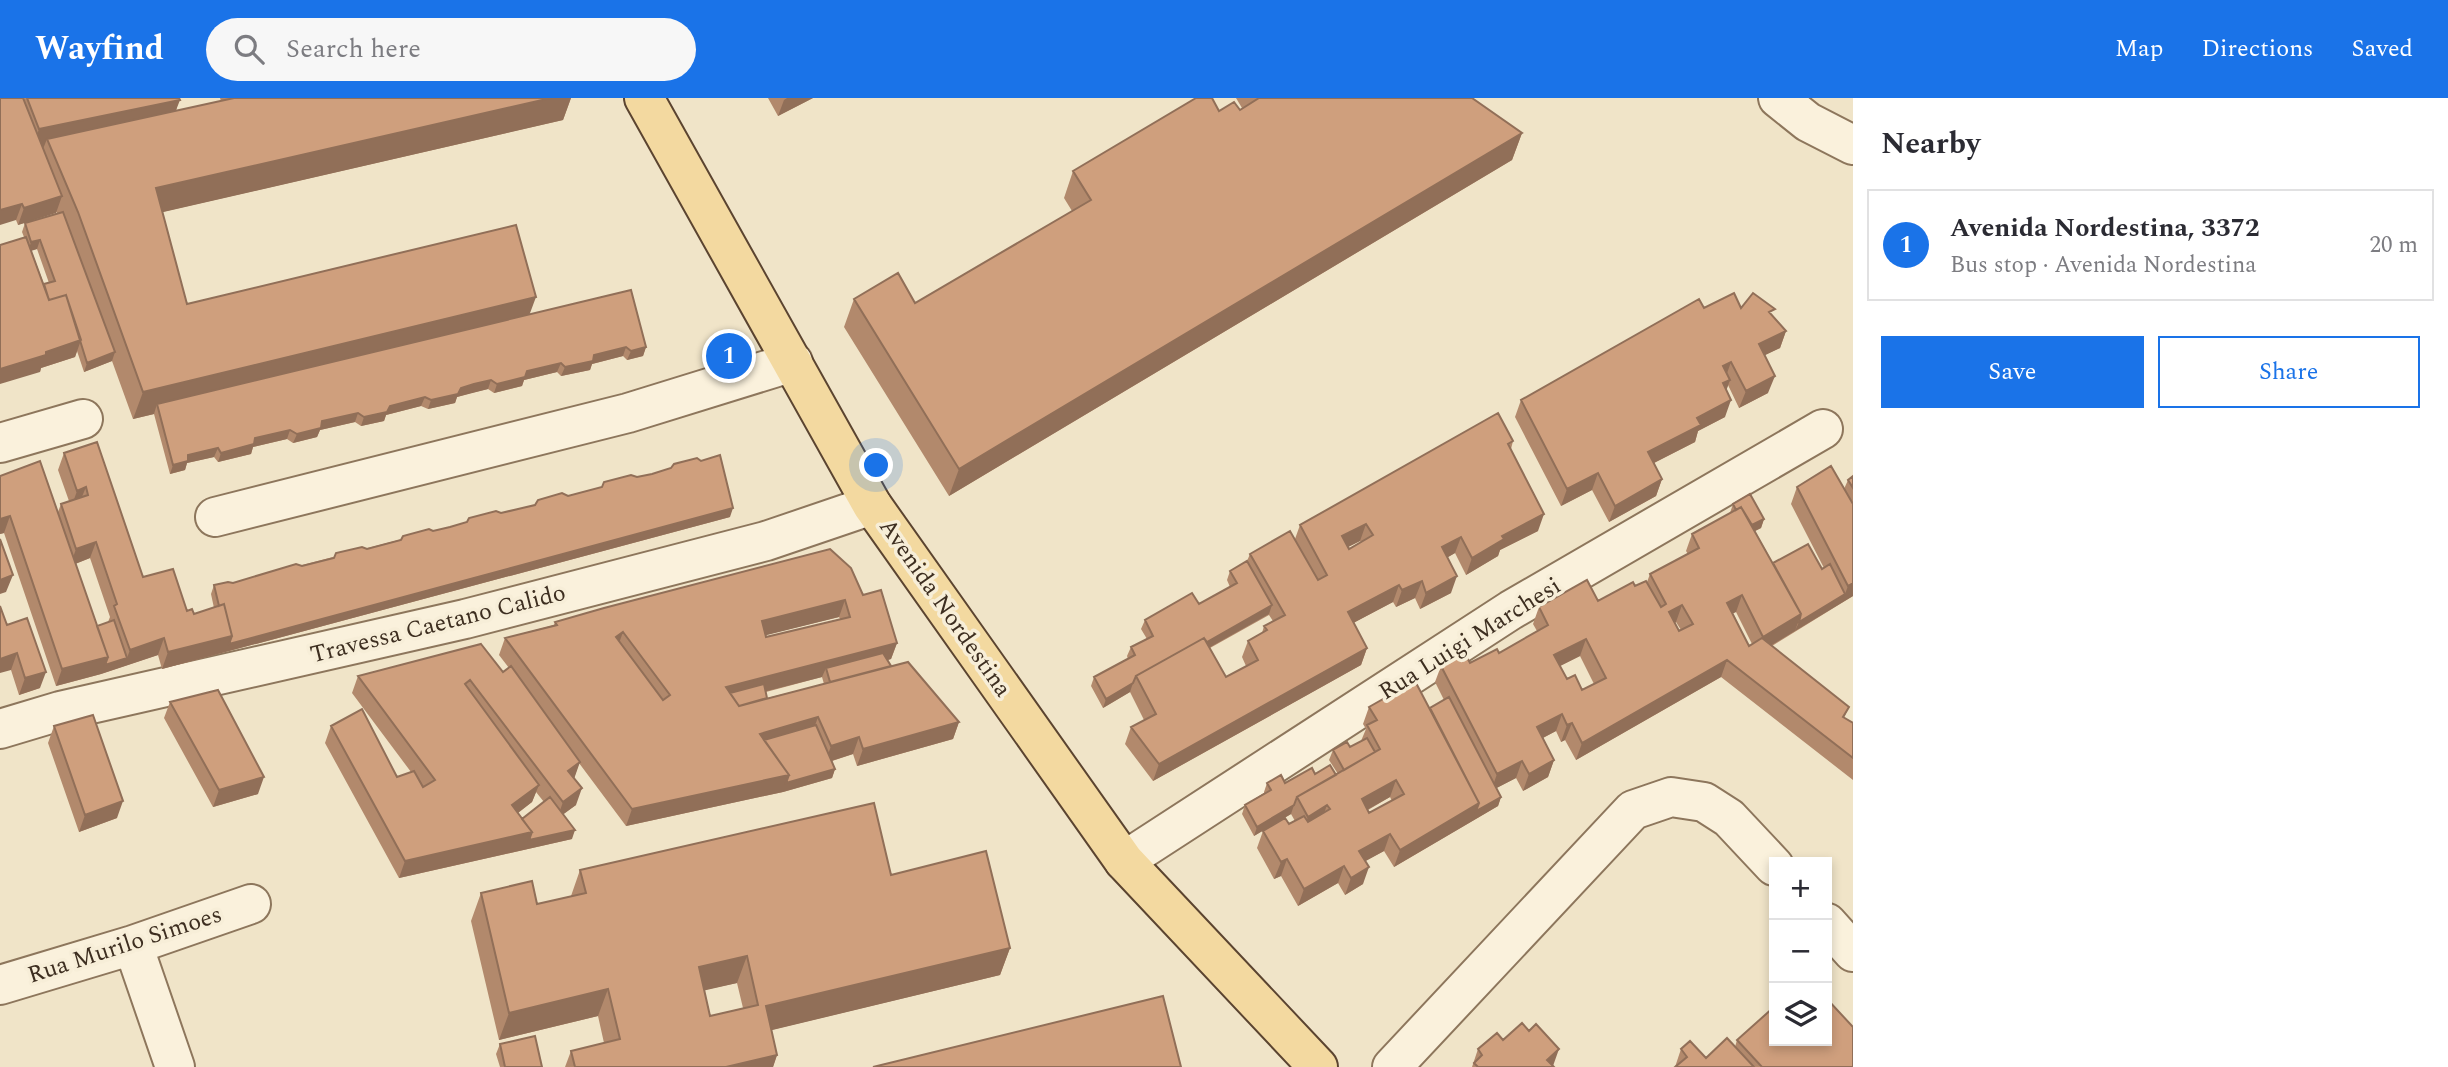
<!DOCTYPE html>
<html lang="en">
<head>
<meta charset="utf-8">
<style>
  :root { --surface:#fff; --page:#f7f7f7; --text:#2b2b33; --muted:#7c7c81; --line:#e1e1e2; --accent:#1a73e8 }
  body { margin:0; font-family:Spectral,serif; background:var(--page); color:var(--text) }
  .controls { position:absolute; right:21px; bottom:21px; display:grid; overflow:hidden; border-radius:0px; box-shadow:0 4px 10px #0003 }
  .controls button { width:63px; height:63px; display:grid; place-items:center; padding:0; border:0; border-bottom:2px solid var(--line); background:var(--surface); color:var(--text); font:35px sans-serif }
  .you { position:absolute; left:877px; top:368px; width:24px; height:24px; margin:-18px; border:5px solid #fff; border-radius:50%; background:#1a73e8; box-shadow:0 0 0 10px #1a73e833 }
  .badge { display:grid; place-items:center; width:46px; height:46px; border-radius:50%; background:var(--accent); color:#fff; font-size:23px; font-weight:700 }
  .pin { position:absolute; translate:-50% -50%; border:4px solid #fff; box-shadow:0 2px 7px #0006 }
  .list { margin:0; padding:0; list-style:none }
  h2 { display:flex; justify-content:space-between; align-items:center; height:91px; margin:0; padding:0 28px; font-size:30px }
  h2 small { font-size:23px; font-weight:400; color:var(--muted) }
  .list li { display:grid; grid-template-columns:46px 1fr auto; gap:21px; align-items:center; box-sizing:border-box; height:112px; margin:0 14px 14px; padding:0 14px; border:2px solid var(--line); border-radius:0px }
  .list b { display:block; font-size:26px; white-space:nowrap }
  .list p { margin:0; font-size:23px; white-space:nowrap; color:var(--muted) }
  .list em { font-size:23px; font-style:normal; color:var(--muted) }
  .actions { display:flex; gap:14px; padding:21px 28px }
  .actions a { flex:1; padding:16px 0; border:2px solid var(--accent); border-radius:0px; text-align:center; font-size:24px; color:var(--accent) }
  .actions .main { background:var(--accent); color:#fff }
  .icon { flex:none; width:38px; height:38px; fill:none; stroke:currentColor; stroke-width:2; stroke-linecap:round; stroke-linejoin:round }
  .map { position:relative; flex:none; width:1853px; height:969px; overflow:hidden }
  header { display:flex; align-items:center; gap:42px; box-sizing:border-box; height:98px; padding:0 35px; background:var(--accent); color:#fff }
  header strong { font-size:33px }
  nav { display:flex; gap:38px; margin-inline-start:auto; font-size:24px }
  .search { width:490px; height:63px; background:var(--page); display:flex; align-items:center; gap:18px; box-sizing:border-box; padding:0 24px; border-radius:38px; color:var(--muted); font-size:26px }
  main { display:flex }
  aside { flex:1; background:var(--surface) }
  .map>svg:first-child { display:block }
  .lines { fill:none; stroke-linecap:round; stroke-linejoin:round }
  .minor-casing { stroke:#8d765c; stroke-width:42 }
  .major-casing { stroke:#5b4430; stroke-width:42 }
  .minor { stroke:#faf1dc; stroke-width:38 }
  .major { stroke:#f3d9a0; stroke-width:38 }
  .wall { fill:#b2896c; fill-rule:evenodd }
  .shaded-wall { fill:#916f58 }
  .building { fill:#cf9f7d; stroke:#916f58; stroke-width:2; fill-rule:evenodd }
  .labels { text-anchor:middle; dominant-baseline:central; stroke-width:7; stroke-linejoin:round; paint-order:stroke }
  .street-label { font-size:24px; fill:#3d2e20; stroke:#f7eed8 }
</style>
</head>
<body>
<header>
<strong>Wayfind</strong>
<div class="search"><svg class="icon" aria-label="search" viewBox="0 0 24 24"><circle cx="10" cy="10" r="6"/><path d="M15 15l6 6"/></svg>Search here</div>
<nav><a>Map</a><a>Directions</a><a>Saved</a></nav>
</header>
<main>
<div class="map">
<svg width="1853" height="969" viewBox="0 0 1853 969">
  <rect width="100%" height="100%" fill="#f0e4c8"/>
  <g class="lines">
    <!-- minor casing -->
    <g class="minor-casing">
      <path id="minor" d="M1778,0L1808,24L1853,47
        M0,345L83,321
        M215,419L628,315L793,264
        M0,631L60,613L465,521L766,443L872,407
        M1124,763L1511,512L1823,331
        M1827,825L1853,854
        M133,847L175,969
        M0,887L133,847L251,806
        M1392,969L1633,712L1671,699L1704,704L1729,720L1774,768"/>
    </g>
    <!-- major casing -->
    <g class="major-casing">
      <path id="major" d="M644,0L872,407L1124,763L1318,969"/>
    </g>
    <!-- minor -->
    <use href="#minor" class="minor"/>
    <!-- major -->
    <use href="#major" class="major"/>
  </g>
  <!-- wall -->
  <path class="wall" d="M0,0H179L176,13L221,3L220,0H571L563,22L162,114L187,206L529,217L646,249L643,258L627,262L623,258L592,266L590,272L561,278L557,274L524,282L522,288L494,295L488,291L471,295L457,299L455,305L428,311L421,308L386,317L384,323L361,328L355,324L320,332L317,339L293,345L287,341L253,349L251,356L218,364L214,359L187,365L185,372L170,376L154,316L133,321L112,263L84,274L77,253L75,259L41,270L40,274L24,139L22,134L25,125L57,115V114L18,127L16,122ZM37,151L49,185L44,186L31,152Z
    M768,0H813L778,18Z
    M1236,0H1472L1522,35L1512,62L949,398L844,229L854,201L915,205L1072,113L1064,100L1073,73L1219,13L1240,12L1242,10Z
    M1704,210H1741L1773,218L1786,233L1780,250L1764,257L1768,295L1739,310L1728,287L1726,292L1725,319L1698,333L1695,344L1654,365L1662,381L1656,398L1609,424L1592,392L1561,408L1515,319L1521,302Z
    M1513,343L1511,351L1538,433L1500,452L1498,458L1466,477L1455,455L1448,459L1451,495L1420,511L1415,500L1396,509L1393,504L1353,525L1367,550L1361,567L1153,683L1125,646L1131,629L1144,622L1130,594L1103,610L1091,588L1094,579L1128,561L1127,558L1131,549L1147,541L1141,531L1145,522L1199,506L1230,489L1227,482L1230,473L1247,463L1250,456L1295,441L1300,427ZM1360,443L1361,444L1349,451L1348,449ZM1269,517L1273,523L1264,528L1262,535L1248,543L1242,559L1246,568L1226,579L1210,550Z
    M64,355L143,479L187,513L194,516L214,510L211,496L214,487L233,485L568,398L730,419L162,571L158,557L101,576L56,588L4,435L0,436V378L58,414L61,406L69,403L58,372ZM90,460L110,519L108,524L97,528L75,466Z
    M1853,378V498L1772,548L1849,609L1844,620L1853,625V682L1721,579L1576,662L1565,642L1561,644L1556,633L1543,640L1554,662L1548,679L1523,693L1516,680L1496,690L1501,699L1498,708L1394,769L1384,753L1365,763L1363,786L1345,797L1338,785L1298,808L1281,778L1274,781L1257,750L1263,733L1289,726L1295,723L1291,716L1254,738L1242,716L1245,707L1264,695V694L1267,685H1285L1315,676L1336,677L1338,676L1329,662L1333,652L1350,649L1361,643L1366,631L1363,626L1369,609L1430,610L1444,602L1435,584L1441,568L1470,565L1499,555L1537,533L1533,526L1539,509L1598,503L1647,484L1650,476L1688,456L1686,453L1692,436L1730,415L1733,406L1764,421L1761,430L1755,433L1773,465L1822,471L1824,470L1791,406L1797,389L1844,391L1848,382ZM1736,514L1752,546L1749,548L1733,515ZM1676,524L1681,532L1679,533L1675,525ZM1580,558L1594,586L1582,592L1567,581L1560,568ZM1390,699L1392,703L1369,715L1368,712Z
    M863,497L897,545L891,561L888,562L891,568L959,624L953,641L857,668L853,656L832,663L835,671L832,680L783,694L626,728L579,665L574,680L576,707L563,716L572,741L399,780L325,645L331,628L397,679L411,674L352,595L358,578L503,574L509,570L499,557L505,540L554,527L555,524ZM839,519L840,521L766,539L765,537ZM822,579L824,586L767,600L766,594ZM536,694L544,704L522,721L518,715L532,704Z
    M7,527L40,590L19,597L11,572Z
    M170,604L258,696L213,709L164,620Z
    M54,628L117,720L79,734L48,645Z
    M580,772L891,777L1010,850L1000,877L771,932L777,957L773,969H565L571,953L604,945L598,918L499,942L471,823L481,795L537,806L571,798ZM737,885L743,910L710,918L704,892Z
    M1503,942L1553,968L1554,969H1472L1478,951Z
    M1737,942L1853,969H1675L1681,951L1706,960L1735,949Z
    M500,946L542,969H500L496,956Z"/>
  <!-- shaded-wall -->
  <path class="shaded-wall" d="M551,0H571L563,22L146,118L156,90Z
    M787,0H813L778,18L784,2Z
    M180,2L171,25L47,41L43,51L31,54L39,31Z
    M1522,35L1512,62L949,398L959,371Z
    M62,98L56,115L18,127L24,110Z
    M22,106L16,122L0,127V112Z
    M40,142L37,151L28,154L31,144Z
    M536,199L526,226L157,306L154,316L133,321L143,294Z
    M1786,233L1780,250L1753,263L1759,246Z
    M81,242L75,259L41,270L40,274L0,286V271L46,254Z
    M626,249L623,258L592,266L590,272L561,278L565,269L594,257Z
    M646,249L643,258L627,262L631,253Z
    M115,254L112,263L84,274L87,265Z
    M1731,264L1725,281L1723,268Z
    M561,265L557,274L524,282L522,288L494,295L497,286L527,273Z
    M1775,278L1768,295L1739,310L1746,293Z
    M491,282L488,291L457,299L455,305L428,311L431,302L461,290Z
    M1730,282L1724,299L1723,285Z
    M425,299L421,308L386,317L384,323L361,328L364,319L390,308Z
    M1731,302L1725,319L1698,333L1695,344L1642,371L1648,354L1697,320Z
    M358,315L355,324L320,332L317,339L293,345L297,336L322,323Z
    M290,332L287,341L253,349L251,356L218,364L221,355L255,340Z
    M218,350L214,359L187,365L185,372L170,376L173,367L188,357Z
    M1598,375L1592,392L1561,408L1567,391Z
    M1662,381L1656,398L1609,424L1615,408Z
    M86,389L79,406L71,410L77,393Z
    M733,410L730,419L162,571L168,554Z
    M1544,416L1538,433L1500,452L1498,458L1466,477L1472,460L1502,438Z
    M10,418L4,435L0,436V421Z
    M1764,421L1761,430L1743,439L1747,430Z
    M1366,426L1360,443L1336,455L1342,438Z
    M1461,439L1455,455L1436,466L1442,449Z
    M96,444L90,460L70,468L76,451Z
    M13,477L6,494L0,496V482Z
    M1457,478L1451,495L1420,511L1426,495Z
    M1422,483L1415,500L1396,509L1402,492Z
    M1853,485V498L1795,533L1799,524L1845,496L1848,488Z
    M1399,487L1393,504L1342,531L1348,514Z
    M1742,497L1736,514L1721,521L1727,505Z
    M845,502L839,519L755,540L762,523Z
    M1272,507L1269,516L1141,588L1138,583Z
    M1682,507L1676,524L1663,531L1669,514Z
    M1801,516L1795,533L1757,556L1763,539Z
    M623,534L617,551L616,539Z
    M164,540L158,557L101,576L56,588L62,571L108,559L127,560L130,552Z
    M1586,541L1580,558L1548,574L1554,557Z
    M897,545L891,561L828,578L826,570L822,579L728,603L726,589Z
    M1367,550L1361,567L1153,683L1159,666Z
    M17,555L11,572L0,575V561Z
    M1727,562L1721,579L1576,662L1582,645Z
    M46,574L40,590L19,597L25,580Z
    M1133,585L1130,594L1103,610L1106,601Z
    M1562,616L1556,633L1531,646L1537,629Z
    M818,619L812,636L762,651L760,636Z
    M959,624L953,641L857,668L863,651Z
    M1572,625L1565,642L1561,644L1567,627Z
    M859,639L853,656L825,665L831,648Z
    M1554,662L1548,679L1523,693L1529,676Z
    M1522,663L1516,680L1491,693L1497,676Z
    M580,664L574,681L568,673Z
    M835,671L832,680L783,694L626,728L632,711L789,677Z
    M264,679L258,696L213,709L219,692Z
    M1396,682L1390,699L1356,718L1362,701Z
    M539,687L532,704L506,724L512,707Z
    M582,690L576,707L557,721L563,704Z
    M1501,699L1498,708L1394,769L1400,752L1479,705Z
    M123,703L117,720L79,734L85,717Z
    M1294,707L1291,716L1254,738L1257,729Z
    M1327,707L1321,724L1302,735L1308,719Z
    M575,732L572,741L399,780L405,763L532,734Z
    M1390,736L1384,753L1353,770L1359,753Z
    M1287,761L1281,778L1274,781L1281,764Z
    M1344,768L1338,785L1298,808L1304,791Z
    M1369,769L1363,786L1345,797L1351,780Z
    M1010,850L1000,877L756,936L766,908Z
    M747,858L737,885L689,896L699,869Z
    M608,891L598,918L499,942L509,915Z
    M1559,951L1553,968L1547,962Z
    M777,957L773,969H726Z"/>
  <!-- building -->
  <path class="building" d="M0,0H23L62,98L24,110L22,106L0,112Z
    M27,0H179L180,2L39,31Z
    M234,0H551L156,90L187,206L516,127L536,199L143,294L78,114L47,41Z
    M1196,0H1212L1219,13L1234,4L1240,12L1259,0H1472L1522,35L959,371L854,201L898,175L915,205L1091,102L1073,73Z
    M63,114L115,254L87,265L66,197L49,202L44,186L55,183L40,142L31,144L25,125Z
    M26,139L49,202L66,197L81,242L46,254V257L0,271V147Z
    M631,192L646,249L631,253L626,249L594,257L593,263L565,269L561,265L527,273L525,279L497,286L491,282L474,286L461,290L458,296L431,302L425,299L390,308L387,314L364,319L358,315L322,323L321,330L297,336L290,332L255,340L254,346L221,355L218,350L188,357V363L173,367L157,306Z
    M1734,195L1741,210L1753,195L1775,211L1769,214L1786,233L1759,246L1775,278L1746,293L1731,264L1723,268L1730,282L1723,285L1731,302L1697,320L1701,327L1648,354L1662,381L1615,408L1598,375L1567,391L1521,302L1699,201L1704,210Z
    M1498,315L1513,343L1508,346L1544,416L1502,438L1504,441L1472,460L1461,439L1442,449L1457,478L1426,495L1422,483L1402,492L1399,487L1348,514L1367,550L1159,666L1131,629L1156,616L1136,578L1204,540L1226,579L1258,562L1248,543L1267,532L1264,528L1285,517L1250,456L1290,433L1318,482L1327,477L1300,427ZM1366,426L1373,437L1349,451L1342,438Z
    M97,344L143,479L173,471L187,513L192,511L194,516L224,506L232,538L168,554L164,540L130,552L114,508L117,506L96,444L76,451L61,406L88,397L86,389L77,393L64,355Z
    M720,357L733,410L229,546L232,538L224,506L219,508L214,487L228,484L233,485L296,466L302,468L334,460L336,455L362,449L367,451L401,442L403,438L429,431L433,433L450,429L467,424L469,420L496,413L501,415L535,407L538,402L562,395L568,398L602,389L604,384L631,377L637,379L652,376L671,370L674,366L697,360L701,363Z
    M40,363L108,559L62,571L10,418L0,421V378Z
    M1831,368L1853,406V485L1848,488L1797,389Z
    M1853,378V390L1848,382Z
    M1750,396L1764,421L1752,427L1741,409L1736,412L1733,406Z
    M1741,409L1801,516L1763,539L1742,497L1727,505L1749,548L1762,540L1849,609L1843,619L1853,625V660L1727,562L1582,645L1572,625L1567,627L1562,616L1537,629L1554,662L1529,676L1522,663L1497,676L1441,568L1464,554L1470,565L1497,551L1499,555L1548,527L1539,509L1587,482L1598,503L1633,484L1635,488L1646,483L1661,509L1666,506L1650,476L1699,450L1692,436ZM1682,507L1693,526L1679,533L1669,514ZM1586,541L1606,580L1582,592L1575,577L1567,581L1554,557Z
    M0,441L13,477L0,482Z
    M1808,446L1822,471L1830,466L1845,496L1799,524L1801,516L1773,465Z
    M830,451L851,470L863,497L881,492L897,545L726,589L739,608L908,564L959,624L863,651L859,639L831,648L818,619L760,636L789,677L632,711L505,540L557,527L555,524L604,510ZM845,502L850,519L766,539L762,523ZM623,534L670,597L663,602L616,539Z
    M1247,463L1272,507L1207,544L1204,540L1136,578L1133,585L1106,601L1094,579L1135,557L1131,549L1153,538L1145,522L1192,495L1199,506L1237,485L1230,473Z
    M0,508L7,527L27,520L46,574L25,580L17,555L0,561Z
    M114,522L127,560L105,567L108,559L97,528Z
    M481,546L503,574L511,568L580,664L568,673L582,690L563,704L470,582L465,586L539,687L512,707L532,734L405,763L331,628L362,611L397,679L414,673L423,689L435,682L358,578Z
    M883,555L891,568L830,584L826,570Z
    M1415,583L1479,705L1400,752L1390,736L1359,753L1369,769L1351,780L1344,768L1304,791L1287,761L1281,764L1263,733L1285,720L1289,726L1304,718L1308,724L1330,711L1327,707L1308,719L1297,699L1380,651L1367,627L1377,622L1369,609ZM1396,682L1404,696L1369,715L1362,701Z
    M764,586L767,600L739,608L730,595Z
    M218,592L264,679L219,692L170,604Z
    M1449,599L1501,699L1476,713L1479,705L1430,610Z
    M93,617L123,703L85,717L54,628Z
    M816,627L835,671L786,685L789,677L764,642Z
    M1367,640L1375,654L1344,672L1333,652L1347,644L1350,649Z
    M1330,667L1336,677L1297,699L1294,707L1257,729L1245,707L1271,692L1267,685L1281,677L1285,685L1312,670L1315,676Z
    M550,699L575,732L529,742L532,734L522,721Z
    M874,705L891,777L986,753L1010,850L766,908L777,957L726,969H575L571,953L620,941L608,891L509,915L481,795L532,783L537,806L586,795L580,772ZM747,858L758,907L710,918L699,869Z
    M1163,898L1181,969H873Z
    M1827,901L1853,929V969H1762L1737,942L1774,909V943H1827Z
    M1522,925L1529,933L1536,926L1559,951L1547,962L1554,969H1478L1474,965L1482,957L1478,951L1497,935L1503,942Z
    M535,938L542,969H505L500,946Z
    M1727,940L1754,969H1675L1687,959L1681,951L1690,943L1706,960Z"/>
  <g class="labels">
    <!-- street labels -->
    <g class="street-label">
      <text transform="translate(945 510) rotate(55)">Avenida Nordestina</text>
      <text transform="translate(438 526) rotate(-14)">Travessa Caetano Calido</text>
      <text transform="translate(1470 541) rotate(-32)">Rua Luigi Marchesi</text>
      <text transform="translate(125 847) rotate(-18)">Rua Murilo Simoes</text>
    </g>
  </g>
</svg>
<div class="controls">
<button>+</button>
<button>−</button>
<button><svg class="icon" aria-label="layers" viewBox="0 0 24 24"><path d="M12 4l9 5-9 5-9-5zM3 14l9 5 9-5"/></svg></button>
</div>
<div class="you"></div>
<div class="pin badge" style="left:729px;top:258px">1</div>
</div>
<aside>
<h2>Nearby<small></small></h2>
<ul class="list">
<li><span class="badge">1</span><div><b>Avenida Nordestina, 3372</b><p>Bus stop · Avenida Nordestina</p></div><em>20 m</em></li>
</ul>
<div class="actions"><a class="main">Save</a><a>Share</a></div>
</aside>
</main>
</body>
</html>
